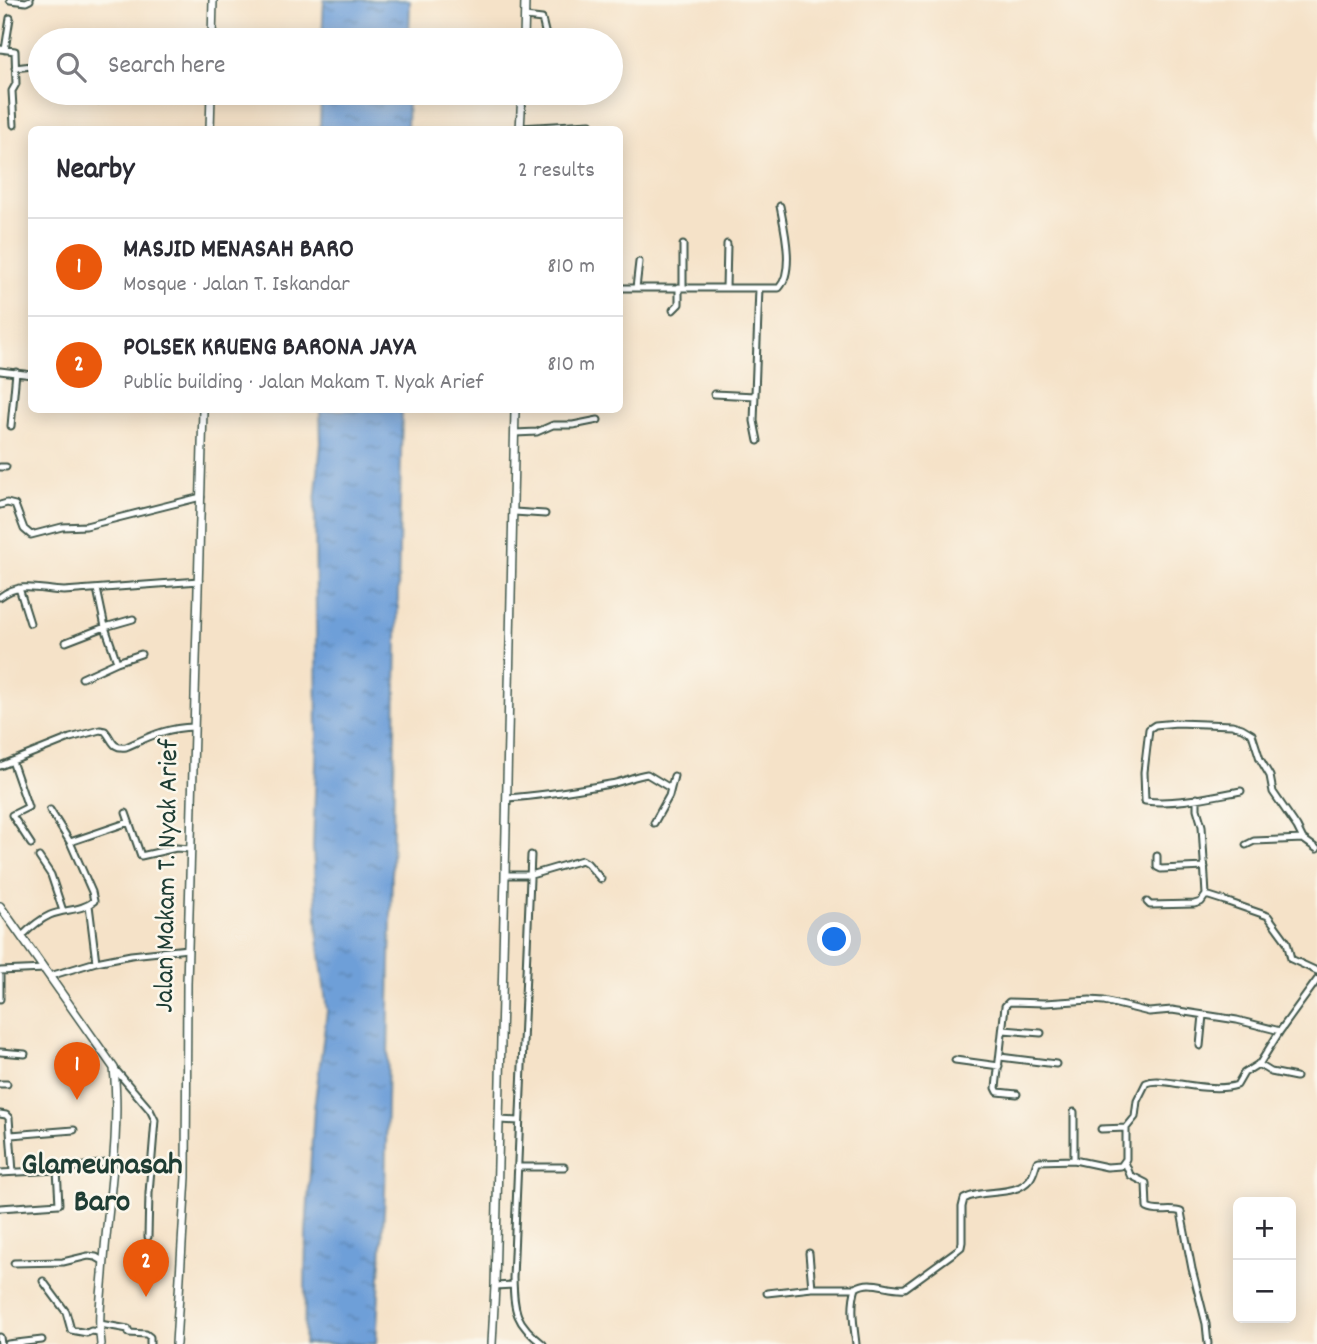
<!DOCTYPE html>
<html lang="en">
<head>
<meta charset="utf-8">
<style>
  :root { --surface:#fff; --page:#f2f2f3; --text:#2b2b33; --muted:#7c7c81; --line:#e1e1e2; --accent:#ea580c }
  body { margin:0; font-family:Dekko,sans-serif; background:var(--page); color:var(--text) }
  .controls { position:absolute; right:21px; bottom:21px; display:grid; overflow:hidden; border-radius:10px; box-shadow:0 4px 18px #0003 }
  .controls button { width:63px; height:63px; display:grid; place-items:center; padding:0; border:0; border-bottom:2px solid var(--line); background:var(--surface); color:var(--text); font:35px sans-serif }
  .you { position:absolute; left:835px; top:940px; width:24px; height:24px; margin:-18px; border:5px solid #fff; border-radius:50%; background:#1a73e8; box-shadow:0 0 0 10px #1a73e833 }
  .badge { display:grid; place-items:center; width:46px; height:46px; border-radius:50%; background:var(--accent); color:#fff; font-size:23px; font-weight:700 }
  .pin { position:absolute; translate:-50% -58px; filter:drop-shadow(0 2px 4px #0008) }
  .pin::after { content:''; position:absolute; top:37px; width:24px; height:21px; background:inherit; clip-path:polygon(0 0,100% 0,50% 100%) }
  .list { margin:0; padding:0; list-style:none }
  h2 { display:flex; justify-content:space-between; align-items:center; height:91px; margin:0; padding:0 28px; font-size:30px }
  h2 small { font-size:23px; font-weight:400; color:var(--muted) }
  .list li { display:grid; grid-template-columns:46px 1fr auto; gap:21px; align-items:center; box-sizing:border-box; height:98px; padding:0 28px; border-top:2px solid var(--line) }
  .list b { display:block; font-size:26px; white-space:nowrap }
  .list p { margin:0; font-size:23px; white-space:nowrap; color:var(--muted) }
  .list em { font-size:23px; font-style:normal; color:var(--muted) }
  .icon { flex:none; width:38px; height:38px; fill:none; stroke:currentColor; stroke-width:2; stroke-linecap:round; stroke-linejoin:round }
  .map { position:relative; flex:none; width:1317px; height:1344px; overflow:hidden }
  .search { position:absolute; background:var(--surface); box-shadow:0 4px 18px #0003; left:28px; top:28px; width:595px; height:77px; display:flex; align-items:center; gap:18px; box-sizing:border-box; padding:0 24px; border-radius:38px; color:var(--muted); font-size:26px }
  .panel { position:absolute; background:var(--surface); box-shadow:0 4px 18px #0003; left:28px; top:126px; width:595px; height:287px; border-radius:10px }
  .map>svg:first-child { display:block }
  .water { fill:url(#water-ripples); stroke:#466e86; stroke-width:2 }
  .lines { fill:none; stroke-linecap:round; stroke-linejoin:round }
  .minor-casing { stroke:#3f564a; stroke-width:9 }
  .tertiary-casing { stroke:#3f564a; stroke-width:10 }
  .minor { stroke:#fff; stroke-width:5 }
  .tertiary { stroke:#fff; stroke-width:7 }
  .labels { text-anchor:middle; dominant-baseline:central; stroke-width:5; stroke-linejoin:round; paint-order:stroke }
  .street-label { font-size:28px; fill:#1f3d34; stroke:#fbf7ec }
  .quarter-label { font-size:32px; font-weight:bold; fill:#1f3d34; stroke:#fbf7ec }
</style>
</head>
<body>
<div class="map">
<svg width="1317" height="1344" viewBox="0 0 1317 1344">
  <defs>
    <pattern id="water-ripples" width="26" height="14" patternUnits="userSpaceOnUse" patternTransform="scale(1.75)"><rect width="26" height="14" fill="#6e9fd8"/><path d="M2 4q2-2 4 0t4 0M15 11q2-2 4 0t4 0" fill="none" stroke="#5a83b0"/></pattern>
  </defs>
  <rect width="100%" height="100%" fill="#fbf7ec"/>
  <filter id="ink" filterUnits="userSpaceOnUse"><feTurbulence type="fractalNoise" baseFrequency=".0143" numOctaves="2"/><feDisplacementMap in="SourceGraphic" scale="14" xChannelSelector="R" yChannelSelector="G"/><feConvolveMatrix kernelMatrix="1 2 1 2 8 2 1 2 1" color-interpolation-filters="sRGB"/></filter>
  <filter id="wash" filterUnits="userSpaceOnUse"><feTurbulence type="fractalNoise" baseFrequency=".00686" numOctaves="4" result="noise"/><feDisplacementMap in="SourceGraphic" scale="28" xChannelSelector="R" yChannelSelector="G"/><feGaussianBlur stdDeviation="1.57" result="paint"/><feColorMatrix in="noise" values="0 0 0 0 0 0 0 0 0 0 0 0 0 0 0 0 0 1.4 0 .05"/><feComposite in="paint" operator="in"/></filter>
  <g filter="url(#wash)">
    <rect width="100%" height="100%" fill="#f5e2c8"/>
    <!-- water -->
    <path class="water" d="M324,0H410L409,40H322Z
      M321,93H408L407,129H320Z
      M320,410H402L385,1194L376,1344H304L306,1233L314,1108L327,1011L318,937L313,847L317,737L315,502L321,443Z"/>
  </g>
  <g filter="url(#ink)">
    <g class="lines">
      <!-- minor casing -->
      <g class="minor-casing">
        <path id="minor" d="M10,0L26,2L30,0
          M525,17L542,19L547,40
          M161,40L176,38L185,40
          M0,49L15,51L16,84L12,91L14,125
          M5,50L10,18
          M15,68L40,65
          M96,93L97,101
          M520,128L590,124
          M683,287V245
          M620,288H779C795,271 784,227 780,206
          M636,288L639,262
          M726,288L727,244
          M673,310L679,304V287
          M0,371L32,375
          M714,394L755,396
          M11,426L16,372
          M515,433L537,432L553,425H573L598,420
          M758,441L754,421L759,288
          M0,467H6
          M0,505L7,503L15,505L24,529L31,535L62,527L86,526L201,497
          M514,512L545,514
          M19,588L30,623
          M97,589L105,627L117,662
          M0,597C21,581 40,590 64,591L199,581
          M66,642L105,627L133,619
          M82,678L117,662L141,654
          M12,761L28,807L12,815L31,844
          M0,766L70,738L100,730L105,731C113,740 112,749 126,747C151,736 165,728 194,727
          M1241,791C1212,796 1175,805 1145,801L1144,772L1149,729L1155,725L1177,723L1232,725L1242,728L1252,734L1260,759L1270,776L1273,792L1297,827L1303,839L1317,849
          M507,798C542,796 576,790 610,784C623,782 634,776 647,774L670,788
          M1197,798V809L1202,826L1206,895L1225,901L1268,916L1287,942L1291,959L1317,971
          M50,810L70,842
          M126,813L141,856L176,848L191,849
          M654,823L669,796L674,776
          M1246,845L1254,841L1303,839
          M531,855L513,1278C514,1311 515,1323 543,1344
          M1157,856V867L1161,869L1205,867
          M39,857L51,875L63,911
          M505,875H531L582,860L587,863L601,879
          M1147,902L1150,905L1194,904L1201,902L1206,895
          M89,905L96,962
          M22,936C30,928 39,920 50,915C64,909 82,911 94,901L92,892L70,842L129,822
          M0,971L45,969
          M0,976V999
          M50,976L96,962L131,955L188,949
          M1003,1030L1041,1033
          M1200,1046L1203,1015
          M0,1052L25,1054
          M1000,1057L1056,1064
          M955,1060L999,1066
          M1258,1064L1271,1072L1296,1077
          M114,1068L150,1110L155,1120L149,1193L148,1237
          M0,1084H7
          M1017,1094L998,1092L996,1088L1005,1006L1009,1002L1045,1003L1090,1000L1104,1001L1149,1012L1172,1010L1237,1020L1280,1031
          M1074,1112V1160
          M0,1114L6,1115L9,1118L13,1172
          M499,1120L519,1121
          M1101,1129L1126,1128
          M11,1135L74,1130
          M1125,1162L1130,1175L1146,1183L1147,1208C1158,1214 1170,1208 1181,1212L1192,1269L1206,1324L1208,1344
          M517,1167H564
          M0,1173L57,1170L113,1162
          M0,1208L59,1204L57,1170
          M809,1253L812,1288
          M14,1263L63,1262L88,1256L96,1257L103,1261
          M43,1281L66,1312L71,1330L87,1333L91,1331L99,1332
          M495,1286L513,1285
          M767,1293L812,1288H856
          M100,1324L128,1329L129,1333L146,1334L150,1337V1344
          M0,1337L1,1344
          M8,1344L42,1340
          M856,1344C854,1326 850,1306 856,1288C870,1278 889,1290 905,1288L956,1251L961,1247L962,1242V1207L964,1199C983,1188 1015,1198 1030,1179C1034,1174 1035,1167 1037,1162L1039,1161L1074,1160L1107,1167L1121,1166L1126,1159V1128L1135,1117L1137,1101L1146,1083C1155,1079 1164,1082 1174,1083C1191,1086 1220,1091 1237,1085L1244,1073L1260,1063L1280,1031L1317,980"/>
      </g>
      <!-- tertiary casing -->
      <g class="tertiary-casing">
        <path id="tertiary" d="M212,40L213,0
          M524,40L525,0
          M210,130L211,93
          M520,130L522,93
          M0,906L114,1068C121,1137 107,1206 103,1274C101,1297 98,1321 101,1344
          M176,1344L186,1177L187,984L203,410
          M492,1344L495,1286L505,875L515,410"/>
      </g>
      <!-- minor -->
      <use href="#minor" class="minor"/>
      <!-- tertiary -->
      <use href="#tertiary" class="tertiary"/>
    </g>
  </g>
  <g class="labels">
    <!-- street labels -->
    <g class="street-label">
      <text transform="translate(169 876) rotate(-89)">Jalan Makam T. Nyak Arief</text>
    </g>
    <!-- quarter labels -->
    <g class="quarter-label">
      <text x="102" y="1167">Glameunasah<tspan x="102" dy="37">Baro</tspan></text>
    </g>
  </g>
</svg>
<div class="controls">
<button>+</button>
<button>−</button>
</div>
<div class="you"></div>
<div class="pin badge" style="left:77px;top:1100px">1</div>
<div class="pin badge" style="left:146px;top:1297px">2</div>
<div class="search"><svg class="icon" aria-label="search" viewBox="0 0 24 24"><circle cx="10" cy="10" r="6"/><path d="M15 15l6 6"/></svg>Search here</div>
<section class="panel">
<h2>Nearby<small>2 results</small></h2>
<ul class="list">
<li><span class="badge">1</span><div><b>MASJID MENASAH BARO</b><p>Mosque · Jalan T. Iskandar</p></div><em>810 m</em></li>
<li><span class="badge">2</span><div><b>POLSEK KRUENG BARONA JAYA</b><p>Public building · Jalan Makam T. Nyak Arief</p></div><em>810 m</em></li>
</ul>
</section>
</div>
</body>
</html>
